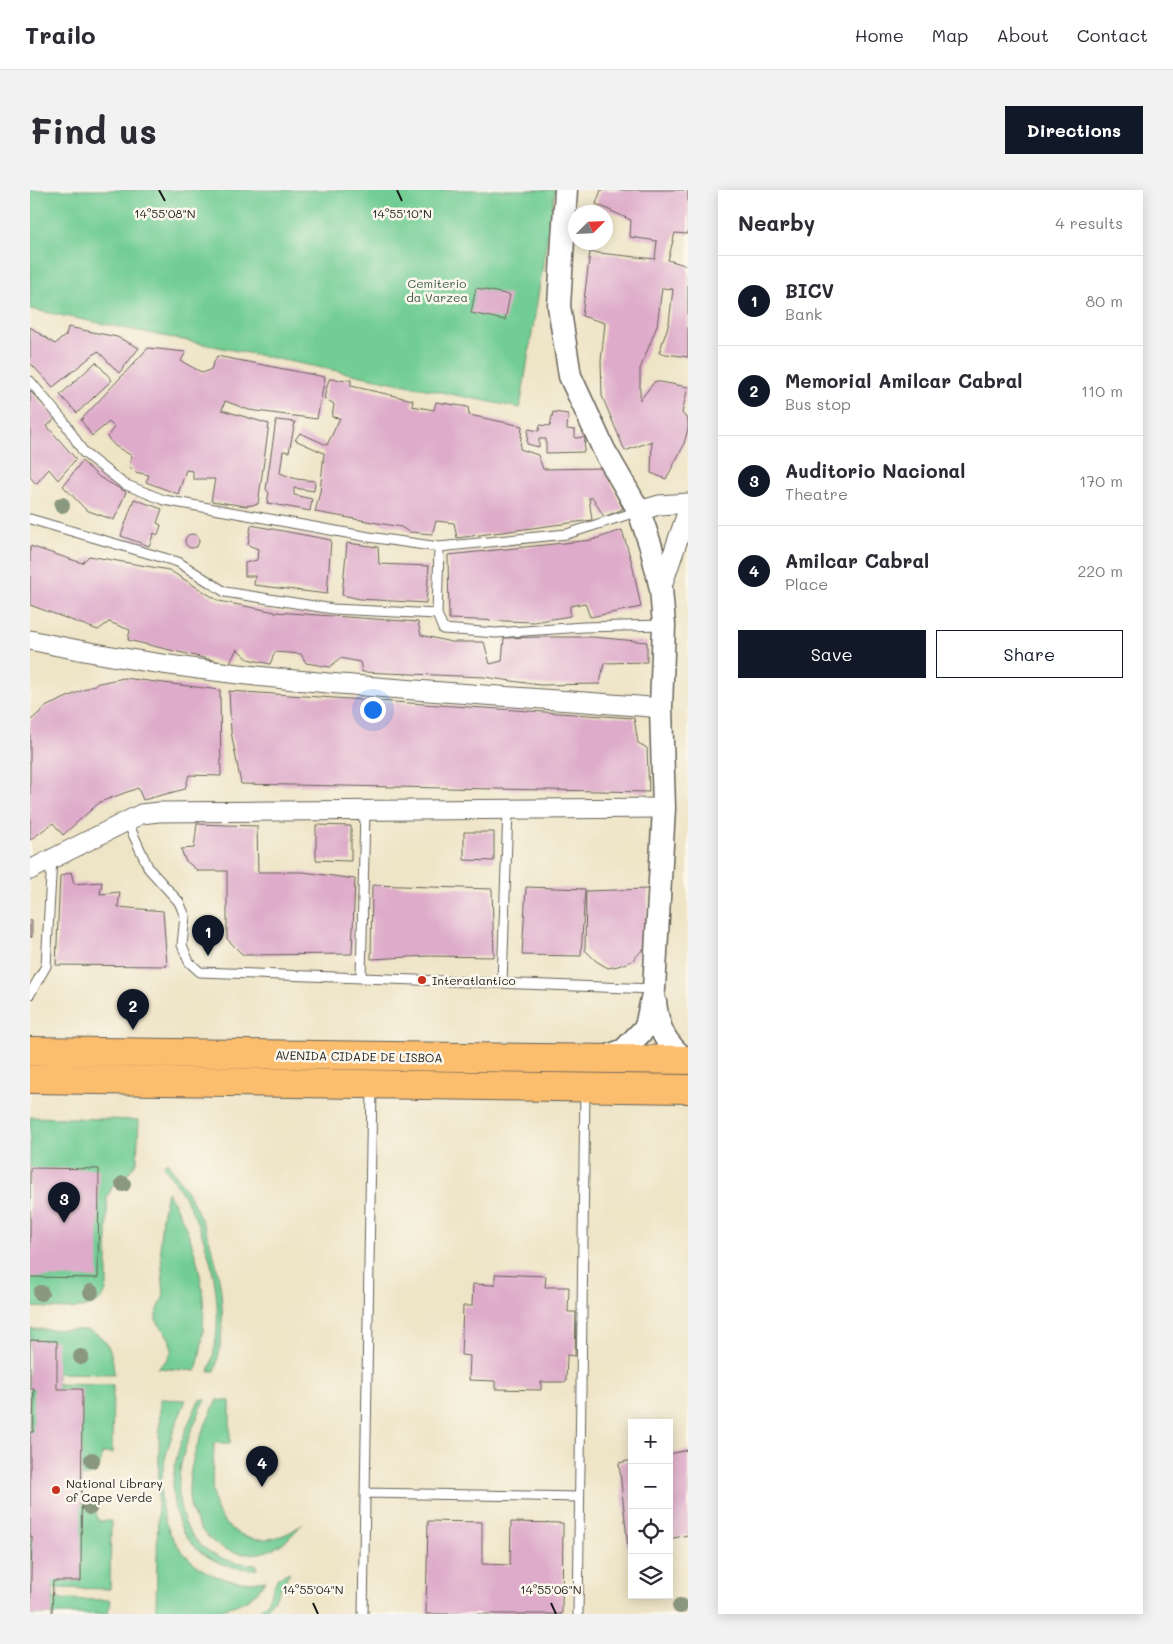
<!DOCTYPE html>
<html lang="en">
<head>
<meta charset="utf-8">
<style>
  :root { --surface:#fff; --page:#f2f2f3; --text:#2b2b33; --muted:#7c7c81; --line:#e1e1e2; --accent:#111827 }
  body { margin:0; font-family:Mali,sans-serif; background:var(--page); color:var(--text) }
  .controls { position:absolute; right:15px; bottom:15px; display:grid; overflow:hidden; border-radius:0px; box-shadow:0 2px 12px #0003 }
  .controls button { width:45px; height:45px; display:grid; place-items:center; padding:0; border:0; border-bottom:1px solid var(--line); background:var(--surface); color:var(--text); font:25px sans-serif }
  .compass { position:absolute; left:538px; top:15px; width:45px; height:45px; border-radius:50%; background:var(--surface); box-shadow:0 2px 12px #0003; rotate:66deg }
  .you { position:absolute; left:342px; top:519px; width:18px; height:18px; margin:-12px; border:4px solid #fff; border-radius:50%; background:#1a73e8; box-shadow:0 0 0 8px #1a73e833 }
  .badge { display:grid; place-items:center; width:32px; height:32px; border-radius:50%; background:var(--accent); color:#fff; font-size:16px; font-weight:700 }
  .pin { position:absolute; translate:-50% -41px; filter:drop-shadow(0 1px 2px #0008) }
  .pin::after { content:''; position:absolute; top:26px; width:18px; height:15px; background:inherit; clip-path:polygon(0 0,100% 0,50% 100%) }
  .list { margin:0; padding:0; list-style:none }
  h2 { display:flex; justify-content:space-between; align-items:center; height:65px; margin:0; padding:0 20px; font-size:21px }
  h2 small { font-size:16px; font-weight:400; color:var(--muted) }
  .list li { display:grid; grid-template-columns:32px 1fr auto; gap:15px; align-items:center; box-sizing:border-box; height:90px; padding:0 20px; border-top:1px solid var(--line) }
  .list b { display:block; font-size:19px; white-space:nowrap }
  .list p { margin:0; font-size:16px; white-space:nowrap; color:var(--muted) }
  .list em { font-size:16px; font-style:normal; color:var(--muted) }
  .actions { display:flex; gap:10px; padding:15px 20px }
  .actions a { flex:1; padding:11px 0; border:1px solid var(--accent); border-radius:0px; text-align:center; font-size:18px; color:var(--accent) }
  .actions .main { background:var(--accent); color:#fff }
  .icon { flex:none; width:28px; height:28px; fill:none; stroke:currentColor; stroke-width:2; stroke-linecap:round; stroke-linejoin:round }
  .map { position:relative; flex:none; width:658px; height:1424px; overflow:hidden; border-radius:0px }
  header { display:flex; align-items:center; gap:30px; box-sizing:border-box; height:70px; padding:0 25px; background:var(--surface); border-bottom:1px solid var(--line) }
  header strong { font-size:24px }
  nav { display:flex; gap:28px; margin-inline-start:auto; font-size:18px }
  .intro { display:flex; align-items:center; justify-content:space-between; box-sizing:border-box; height:120px; padding:0 30px }
  h1 { margin:0; font-size:35px }
  .button { padding:12px 22px; border-radius:0px; background:var(--accent); color:#fff; font-size:18px; font-weight:700 }
  main { display:flex; gap:30px; padding:0 30px }
  aside { flex:1; background:var(--surface); border-radius:0px; box-shadow:0 2px 12px #0003 }
  .map>svg:first-child { display:block }
  .green { fill:#72cd94; stroke:#477458 }
  .building { fill:#deabca }
  .lines { fill:none; stroke-linecap:round; stroke-linejoin:round }
  .service-casing { stroke:#666258; stroke-width:11 }
  .minor-casing { stroke:#666258; stroke-width:21 }
  .tertiary-casing { stroke:#666258; stroke-width:25 }
  .primary-casing { stroke:#666258; stroke-width:30 }
  .service { stroke:#fff; stroke-width:9 }
  .minor { stroke:#fff; stroke-width:19 }
  .tertiary { stroke:#fff; stroke-width:22 }
  .primary { stroke:#fbbd6e; stroke-width:28 }
  .tree { fill:#8b9880 }
  .ticks { fill:none; stroke:#1c1c1c; stroke-width:2 }
  .poi-dot { fill:#c8321e; stroke:#fbf7ec; stroke-width:2 }
  .labels { text-anchor:middle; dominant-baseline:central; stroke-width:5; stroke-linejoin:round; paint-order:stroke }
  .park-label { font-size:12px; fill:#3a5a46; stroke:#fbf7ec }
  .poi-label { font-size:12px; fill:#1c1c1c; stroke:#fbf7ec; text-anchor:start }
  .street-label { font-size:12px; fill:#1c1c1c; stroke:#fbf7ec }
  .ticks-label { font-size:12px; text-anchor:middle; fill:#1c1c1c; stroke:#fbf7ec; stroke-width:5; stroke-linejoin:round; paint-order:stroke }
</style>
</head>
<body>
<header>
<strong>Trailo</strong>
<nav><a>Home</a><a>Map</a><a>About</a><a>Contact</a></nav>
</header>
<div class="intro"><h1>Find us</h1><a class="button">Directions</a></div>
<main>
<div class="map">
<svg width="658" height="1424" viewBox="0 0 658 1424">
  <rect width="100%" height="100%" fill="#fbf7ec"/>
  <filter id="ink" filterUnits="userSpaceOnUse"><feTurbulence type="fractalNoise" baseFrequency=".02" numOctaves="2"/><feDisplacementMap in="SourceGraphic" scale="10" xChannelSelector="R" yChannelSelector="G"/><feConvolveMatrix kernelMatrix="1 2 1 2 8 2 1 2 1" color-interpolation-filters="sRGB"/></filter>
  <filter id="wash" filterUnits="userSpaceOnUse"><feTurbulence type="fractalNoise" baseFrequency=".0096" numOctaves="4" result="noise"/><feDisplacementMap in="SourceGraphic" scale="20" xChannelSelector="R" yChannelSelector="G"/><feGaussianBlur stdDeviation="1.12" result="paint"/><feColorMatrix in="noise" values="0 0 0 0 0 0 0 0 0 0 0 0 0 0 0 0 0 1.4 0 .05"/><feComposite in="paint" operator="in"/></filter>
  <g filter="url(#wash)">
    <rect width="100%" height="100%" fill="#eee4c6"/>
    <!-- green -->
    <path class="green" d="M0,0H525L490,218L0,119Z
      M0,927L109,930L107,971L98,984L84,994L77,1007V1095C74,1128 24,1117 0,1117Z
      M136,971C182,1030 205,1108 185,1181H179C201,1114 177,1030 134,977Z
      M137,1002C171,1054 183,1121 166,1181L127,1178L137,1170L142,1160L139,1148L126,1130V1125L134,1105L130,1052L132,1027Z
      M0,1139L57,1140C79,1146 83,1164 84,1184L27,1183V1194L83,1195L82,1263H72C71,1279 67,1286 51,1287V1314H59L65,1318L68,1331H81L80,1399L23,1398V1409L80,1410L78,1424H0Z
      M130,1209L156,1210C131,1268 110,1331 169,1377C187,1390 214,1395 235,1390C219,1424 165,1424 126,1424Z
      M175,1209C168,1227 159,1244 154,1262C137,1321 160,1374 226,1374L227,1379C169,1380 136,1339 144,1282C147,1256 159,1233 169,1210Z
      M187,1210L200,1211V1253H184C184,1271 180,1294 184,1311C195,1353 243,1360 273,1333C262,1345 253,1356 237,1361C197,1374 158,1342 159,1301C159,1269 173,1239 187,1210Z
      M260,1382L246,1407L232,1424H225L237,1412L248,1387Z"/>
    <g id="blocks">
      <!-- building -->
      <path class="building" d="M571,0H658V44L645,43L638,70L658,76V167L629,163L639,133L643,99L632,98L627,136L610,179V210L625,191L658,197L652,223L658,230V239L653,257L636,289L621,283L622,251L595,261L572,206L571,171L575,133L552,126L560,62L625,69L627,51L600,47L601,30L566,14Z
        M446,98L480,105L475,130L441,123Z
        M0,137L25,154L36,145L38,137L87,147L109,158L89,183L68,161L23,197L0,173Z
        M118,158L156,162L151,171L173,183L181,179L187,166L295,187L287,229L219,220L195,211L192,220L239,234L228,314L216,316L181,311L185,289H163V281L156,280L148,304L116,292L119,285L105,282L99,276L102,266L85,256L77,247L84,237L79,232L62,246L51,230Z
        M66,172L82,190L47,223L30,205Z
        M299,189L321,190V196L383,210L382,216L404,220L406,212L438,217L439,225L492,236L490,259L508,265L513,279L574,278L593,319L574,327L563,308H559L562,330L427,348L424,333L406,331L402,344L379,342L371,337L285,322L290,302L294,263L265,250L270,243L297,255L310,228L302,227L304,214L294,208Z
        M0,201L26,228L17,236L46,269L28,290L19,279L6,294L0,287Z
        M523,222L538,224L537,239L545,240V248L555,247L554,262L516,263V249H509V257L497,254L498,239L509,241L510,235L520,236Z
        M246,230L265,232L259,262L253,261L250,283L266,289L285,291L284,301L264,298V305L282,309L280,321L237,313L239,303L236,299Z
        M52,271L69,287L96,302L84,330L56,320L33,296Z
        M104,309L132,319L127,333L131,335L128,345L124,343L119,356L91,346Z
        M221,335L301,350L297,404L224,395L225,386H215V373L227,370L228,359L218,355Z
        M592,340L602,373L611,417L560,427L555,413L540,416V426L504,432L419,429L418,365L562,350Z
        M155 351a7 7 0 1 1 14 0a7 7 0 1 1-14 0Z
        M317,353L348,357L349,374L399,376L396,413L330,409L312,405Z
        M0,356L52,373L59,366L139,380L189,411L245,422L388,432L391,445L421,452H454L460,474L472,471L474,448L512,447H563L617,452V472L574,473L570,494L510,495L454,487L332,482L330,472L310,468L300,477L276,473L271,464L245,462L240,474L218,469L207,459L199,474L98,450L100,440L79,432L68,440L0,415Z
        M94,488L190,500L191,586L159,585L155,599L113,610L108,598L70,612L33,645L23,633L0,650V531L17,516L69,493Z
        M199,501L604,528L608,553L617,558L619,602L211,594L201,542Z
        M167,634L227,636L228,682H273L325,689L322,764L213,765L197,749V681H168L155,670L151,659L164,658Z
        M286,635L321,636V671L286,670Z
        M434,642H464V671L434,670Z
        M41,682L44,694L72,692L70,704L90,702L88,717L133,721L137,776L26,775L30,686Z
        M342,695L462,699L464,767L398,766L341,769Z
        M496,697L555,699L551,766L492,765Z
        M618,699L615,757L602,771L588,776L578,778L566,771L555,760L556,701Z
        M0,730H2V747H0Z
        M0,978L69,979L68,1088L0,1087Z
        M465,1084L516,1086L515,1097H539L538,1122H546L545,1166L537,1165L536,1192H511V1200L465,1199V1191L439,1190L440,1166L431,1165L433,1116H442L443,1094L465,1095Z
        M0,1150L27,1151V1199H52L51,1391H23L22,1424H0L2,1347H0V1242H3L4,1199H0Z
        M658,1260V1345L639,1349V1264Z
        M602,1270V1357L598,1358L589,1273Z
        M398,1331L452,1332V1374L480,1375L481,1332L533,1333L532,1424H396Z"/>
    </g>
  </g>
  <g filter="url(#ink)">
    <use href="#blocks" fill-opacity="0" stroke="#666258" stroke-width="1"/>
    <g class="lines">
      <!-- service casing -->
      <g class="service-casing">
        <path id="service" d="M0,191L35,233L54,263L94,294L134,310L339,347L409,357L537,344L609,321
          M0,329L148,372L195,402L303,419L407,424L413,439L466,443L554,437L633,435
          M407,424L409,357
          M97,631L119,679L149,712L155,726L152,755L159,772L170,782L624,799
          M331,788L335,621
          M472,793L478,619
          M0,804L16,776L22,668
          M335,1303L549,1307
          M333,1424L342,897
          M548,1424L555,899"/>
      </g>
      <!-- minor casing -->
      <g class="minor-casing">
        <path id="minor" d="M609,321L629,315L658,313
          M631,399L658,320
          M0,450C208,496 420,500 631,518
          M0,680L111,624L129,622L634,618"/>
      </g>
      <!-- tertiary casing -->
      <g class="tertiary-casing">
        <path id="tertiary" d="M536,0L529,116L540,186L574,260L609,321L621,357L631,399L634,435L631,518L634,618L624,799L616,837L594,860L573,868
          M625,812C628,838 635,854 656,870"/>
      </g>
      <!-- primary casing -->
      <g class="primary-casing">
        <path id="primary" d="M0,861L658,870
          M0,889L658,899"/>
      </g>
      <!-- service -->
      <use href="#service" class="service"/>
      <!-- minor -->
      <use href="#minor" class="minor"/>
      <!-- tertiary -->
      <use href="#tertiary" class="tertiary"/>
      <!-- primary -->
      <use href="#primary" class="primary"/>
    </g>
    <!-- trees -->
    <g class="tree">
      <circle cx="32" cy="315" r="8"/>
      <circle cx="93" cy="994" r="8"/>
      <circle cx="61" cy="1102" r="8"/>
      <circle cx="11" cy="1103" r="8"/>
      <circle cx="51" cy="1167" r="8"/>
      <circle cx="62" cy="1270" r="8"/>
      <circle cx="60" cy="1317" r="8"/>
      <circle cx="650" cy="1416" r="8"/>
    </g>
  </g>
  <!-- ticks -->
  <path class="ticks" d="M129,0L135,11M367,0L372,11M283,1413L288,1424M521,1413L526,1424"/>
  <!-- markers -->
  <g class="poi-dot">
    <circle cx="392" cy="790" r="5"/>
    <circle cx="26" cy="1300" r="5"/>
  </g>
  <g class="labels">
    <!-- park labels -->
    <g class="park-label">
      <text x="407" y="93">Cemiterio<tspan x="407" dy="14">da Varzea</tspan></text>
    </g>
    <!-- poi labels -->
    <g class="poi-label">
      <text x="402" y="790">Interatlantico</text>
      <text x="36" y="1293">National Library<tspan x="36" dy="14">of Cape Verde</tspan></text>
    </g>
    <!-- street labels -->
    <g class="street-label">
      <text transform="translate(329 866) rotate(1)">AVENIDA CIDADE DE LISBOA</text>
    </g>
  </g>
  <g class="ticks-label">
    <text x="135" y="28">14°55'08"N</text>
    <text x="372" y="28">14°55'10"N</text>
    <text x="283" y="1404">14°55'04"N</text>
    <text x="521" y="1404">14°55'06"N</text>
  </g>
</svg>
<div class="controls">
<button>+</button>
<button>−</button>
<button><svg class="icon" aria-label="locate" viewBox="0 0 24 24"><circle cx="12" cy="12" r="6"/><path d="M12 2v4M12 18v4M2 12h4M18 12h4"/></svg></button>
<button><svg class="icon" aria-label="layers" viewBox="0 0 24 24"><path d="M12 4l9 5-9 5-9-5zM3 14l9 5 9-5"/></svg></button>
</div>
<svg class="compass" viewBox="-18 -18 36 36"><path d="M0-13l5 13h-10z" fill="#e53935"/><path d="M0 13l5-13h-10z" fill="#7c7c81"/></svg>
<div class="you"></div>
<div class="pin badge" style="left:178px;top:766px">1</div>
<div class="pin badge" style="left:103px;top:840px">2</div>
<div class="pin badge" style="left:34px;top:1033px">3</div>
<div class="pin badge" style="left:232px;top:1297px">4</div>
</div>
<aside>
<h2>Nearby<small>4 results</small></h2>
<ul class="list">
<li><span class="badge">1</span><div><b>BICV</b><p>Bank</p></div><em>80 m</em></li>
<li><span class="badge">2</span><div><b>Memorial Amilcar Cabral</b><p>Bus stop</p></div><em>110 m</em></li>
<li><span class="badge">3</span><div><b>Auditorio Nacional</b><p>Theatre</p></div><em>170 m</em></li>
<li><span class="badge">4</span><div><b>Amilcar Cabral</b><p>Place</p></div><em>220 m</em></li>
</ul>
<div class="actions"><a class="main">Save</a><a>Share</a></div>
</aside>
</main>
</body>
</html>
